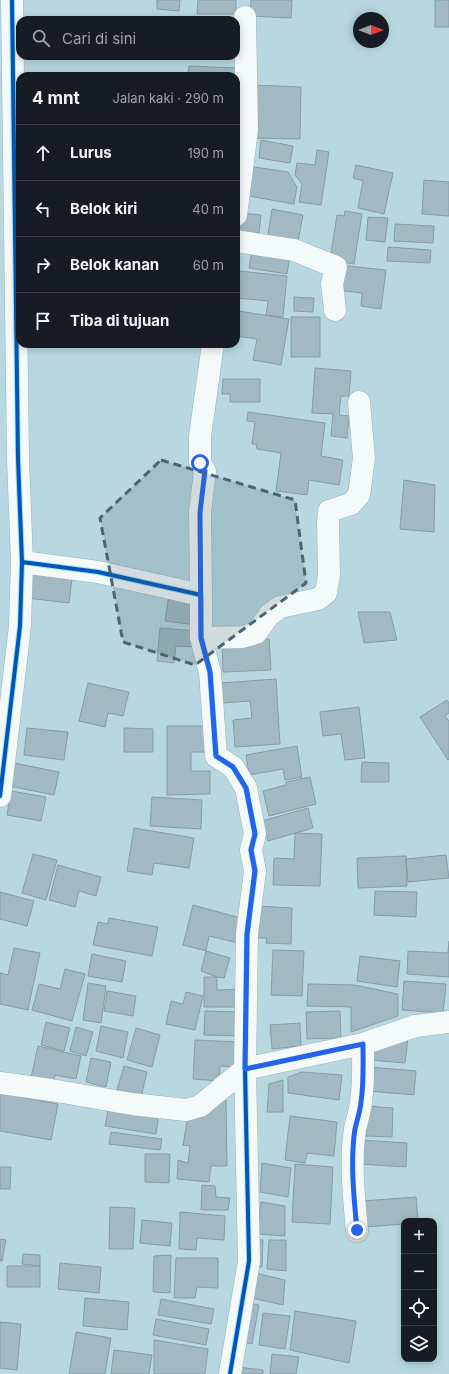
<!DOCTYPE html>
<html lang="id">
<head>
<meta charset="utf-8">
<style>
  :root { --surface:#171b24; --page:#242831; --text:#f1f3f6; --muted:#9ea1a6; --line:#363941 }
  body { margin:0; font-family:Inter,sans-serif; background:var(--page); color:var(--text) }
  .controls { position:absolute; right:12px; bottom:12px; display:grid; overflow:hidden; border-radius:8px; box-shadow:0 2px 10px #0003 }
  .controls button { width:36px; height:36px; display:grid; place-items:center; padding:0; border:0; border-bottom:1px solid var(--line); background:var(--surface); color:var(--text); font:20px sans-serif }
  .compass { position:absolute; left:353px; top:12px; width:36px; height:36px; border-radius:50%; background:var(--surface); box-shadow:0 2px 10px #0003; rotate:90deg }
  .stop { position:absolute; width:12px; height:12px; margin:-9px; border:3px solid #2563eb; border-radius:50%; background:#fff }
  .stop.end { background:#2563eb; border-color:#fff; box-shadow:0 1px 4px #0008 }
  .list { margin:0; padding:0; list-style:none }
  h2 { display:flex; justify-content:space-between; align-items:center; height:52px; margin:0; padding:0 16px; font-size:17px }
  h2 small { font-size:13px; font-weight:400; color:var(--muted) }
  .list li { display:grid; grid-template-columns:26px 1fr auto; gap:12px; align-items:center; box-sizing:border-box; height:56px; padding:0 16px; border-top:1px solid var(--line) }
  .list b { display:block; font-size:15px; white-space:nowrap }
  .list em { font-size:13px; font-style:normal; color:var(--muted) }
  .icon { flex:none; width:22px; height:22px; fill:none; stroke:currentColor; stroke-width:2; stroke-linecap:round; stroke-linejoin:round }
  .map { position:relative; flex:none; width:449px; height:1374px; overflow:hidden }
  .search { position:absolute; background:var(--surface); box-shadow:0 2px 10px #0003; left:16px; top:16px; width:224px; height:44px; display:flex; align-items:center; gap:10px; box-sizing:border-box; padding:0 14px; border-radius:12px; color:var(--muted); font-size:15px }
  .panel { position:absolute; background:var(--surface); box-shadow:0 2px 10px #0003; left:16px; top:72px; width:224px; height:276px; border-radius:12px }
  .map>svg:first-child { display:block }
  .building { fill:#a2b9c3; stroke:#859ca5 }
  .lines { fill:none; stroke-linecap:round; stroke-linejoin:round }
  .minor-casing { stroke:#98b2b8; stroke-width:23 }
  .minor { stroke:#f4f9fa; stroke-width:22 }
  .cycleway-casing { stroke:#a7e3f2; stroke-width:6 }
  .cycleway { stroke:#0057b8; stroke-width:4 }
  .route { stroke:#2563eb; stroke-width:5 }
  .marked { fill:#4b666d; fill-opacity:0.2; stroke:#4b666d; stroke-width:3; stroke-dasharray:8 5; stroke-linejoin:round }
</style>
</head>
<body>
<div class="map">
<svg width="449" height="1374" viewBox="0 0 449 1374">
  <rect width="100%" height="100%" fill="#b8d8e1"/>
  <!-- building -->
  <path class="building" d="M157,0H180L179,11L157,9Z
    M198,0H236V14H197Z
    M251,0H292L291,18L250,16Z
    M435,0H449V27H435Z
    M189,66L237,68L236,76H188Z
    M253,85L301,87L300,139L252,138Z
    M261,140L293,146L290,163L259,158Z
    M317,150L329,152L321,205L299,202L302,184L295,175L297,163L315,165Z
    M356,165L393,173L384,214L358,208L363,181L353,178Z
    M248,166L288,172L297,187L294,204L243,195Z
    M424,180L449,182V216L422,214Z
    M272,209L303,215L298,241L268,235Z
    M345,211L362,214L354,264L330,260L337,215L344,216Z
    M240,213L261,215L259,233L238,231Z
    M368,217L388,218L385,242L366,240Z
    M395,224L434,226L433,243L394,241Z
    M388,247L431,250L430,263L387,261Z
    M252,249L290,255L287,274L249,268Z
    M339,265L386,270L381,309L361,306L362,293L337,290Z
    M239,271L287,276L283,317L266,315L268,301L236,298Z
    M294,297L314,298L313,312L294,311Z
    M239,311L289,319L281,365L253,360L257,339L236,336Z
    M291,317H320V357H291Z
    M315,368L351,371L349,396H341L339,415L349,416L347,438L331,436L333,414L312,413Z
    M223,379H260V402H230V394H222Z
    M248,412L325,423L321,456L343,460L339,485L309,480L307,495L276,491L281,453L257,449L256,444H252L255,422L247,421Z
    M404,480L435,485L434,532L400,529Z
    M73,571L69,603L27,598L30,574Z
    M169,594L200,597L196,625L165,621Z
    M358,612H390L397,640L364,643Z
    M160,628L195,631L193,647L176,646L174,663L157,661Z
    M269,639L271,670L223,672L222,641Z
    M276,679L280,744L235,747L233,720L252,718L250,701L222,703L220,683Z
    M88,683L129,692L123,716L108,713L105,727L79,721Z
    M447,700L449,703V713L445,716L449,721V759L448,760L420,717Z
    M359,707L365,758L345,760L341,734L323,736L320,712Z
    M167,726H208V752H191V771H210V794L167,795Z
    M27,728L68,732L64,760L24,755Z
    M124,728L153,729V752H124Z
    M297,746L302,777L285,780L283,769L249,775L246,755Z
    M362,762L389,763V782H361Z
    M14,763L59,772L54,795L9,786Z
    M310,777L316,804L269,816L263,791L286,785V782Z
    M11,791L46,797L41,821L7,815Z
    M152,797L202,800L201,829L150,826Z
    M308,808L313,828L268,841L262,821Z
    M134,828L194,838L189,868L154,863L152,875L127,871Z
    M295,833L322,834L320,886L273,885L274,858L294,859Z
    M33,854L57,860L46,900L22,893Z
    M446,855L449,878L408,882L406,859Z
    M406,856L407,886L358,888L357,858Z
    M58,865L101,877L96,896L79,891L75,907L49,900Z
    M375,891L417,892L416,917L374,915Z
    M0,892L34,901L27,926L0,919Z
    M193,905L244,919L238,943L209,936L206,951L183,945Z
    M257,906L292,908L291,944L266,943L267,938H253Z
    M109,918L158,927L152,956L93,945L98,922L108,924Z
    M449,941V977L407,974L408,951L448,953Z
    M14,948L40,953L28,1010L0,1004V973L8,975Z
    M273,950L304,951L302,996L271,995Z
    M206,951L230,958L224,978L217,977L201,971Z
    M92,954L126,961L122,982L88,976Z
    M360,956L400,961L397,987L357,981Z
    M65,969L85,974L72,1021L32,1010L39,984L60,989Z
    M204,977H217V990L242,989V1007H204Z
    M404,981L446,984L443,1013L402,1010Z
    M88,983L106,986L101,1023L83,1020Z
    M308,984L355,985L398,994V1016L351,1032V1007L307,1006Z
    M107,991L136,996L133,1016L104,1011Z
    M186,992L203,996L195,1030L166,1024L171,1001L183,1004Z
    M205,1011L240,1012V1036L204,1035Z
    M340,1011L341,1038L307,1039L306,1012Z
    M46,1022L70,1028L64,1051L41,1045Z
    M300,1023L301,1046L272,1049L270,1025Z
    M101,1026L128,1032L123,1058L96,1051Z
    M76,1027L93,1032L86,1056L70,1051Z
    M136,1028L160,1035L152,1067L127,1060Z
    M408,1038L405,1063L370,1060V1049Z
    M195,1040L240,1042L239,1067L220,1066L219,1081L193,1079Z
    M38,1046L81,1056L76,1079L55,1075L53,1088L30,1082Z
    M91,1058L111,1062L106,1087L86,1082Z
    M124,1066L147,1072L141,1097L117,1090Z
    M370,1067L416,1071L414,1095L368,1091Z
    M302,1072L342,1075L339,1100L288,1093V1077Z
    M283,1080V1112H267L269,1084Z
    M0,1093L58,1104L51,1140L0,1131Z
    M226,1100L227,1166H211L209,1182L177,1179L178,1160L188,1163L190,1146L183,1145L188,1115Z
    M109,1105L159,1114L156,1134L105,1126Z
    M368,1106L393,1108L392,1137L366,1136Z
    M290,1116L337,1122L334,1156L307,1153L305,1163L285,1160Z
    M111,1132L162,1139L160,1150L109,1144Z
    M361,1140L407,1143L406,1167L359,1164Z
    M145,1154H170L169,1183L145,1182Z
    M262,1163L291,1168L288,1197L260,1192Z
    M295,1164L333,1167L330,1224L292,1222Z
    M0,1167H11L10,1189H0Z
    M202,1185L215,1186L216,1197L230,1198L228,1210H201Z
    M416,1197L418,1221H404V1224L365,1227L363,1201Z
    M261,1202L285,1206V1236L257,1234Z
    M110,1207L135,1208L133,1249H109Z
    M180,1212L225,1216L224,1240L197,1238L196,1250L179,1249Z
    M142,1220L172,1223L170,1246L140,1243Z
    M0,1239L6,1240L2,1261H0Z
    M255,1240H263L262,1267L253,1266Z
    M269,1240H286V1271L267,1269Z
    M23,1254L40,1255V1266L22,1264Z
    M171,1255L170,1293L153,1292L154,1256Z
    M176,1258H218V1288L197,1287L195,1298H174Z
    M60,1263L101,1267L99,1293L58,1289Z
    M7,1266H40V1287H7Z
    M251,1272L285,1280L283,1305L247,1297Z
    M85,1298L129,1302L127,1330L83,1326Z
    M161,1299L214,1309L211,1324L158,1315Z
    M247,1303L259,1305L252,1344L240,1341Z
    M295,1311L356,1321L349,1363L290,1350Z
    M263,1313L290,1316L285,1349L259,1345Z
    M156,1319L209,1329L206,1345L153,1335Z
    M0,1322L21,1324L17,1370L0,1368Z
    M76,1332L111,1338L105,1374H69Z
    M154,1340L208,1349L205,1374H154Z
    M114,1350L152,1355L149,1374H111Z
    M272,1354L299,1357L296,1374H270Z
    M238,1367L263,1370V1374H238Z"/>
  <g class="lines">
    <!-- minor casing -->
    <g class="minor-casing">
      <path id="minor" d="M236,215L247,130L245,17
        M236,241L294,250L336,267L332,284L335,310
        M22,562L98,572L201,595V638L210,672L216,756L233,767L246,788L255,834L251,850L255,871L247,934L245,1069L249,1261L230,1374
        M201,595L200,512L205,471L200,463V436L213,344
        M201,638L242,637L256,633L269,615L280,607L318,599L326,593L329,575L328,522L329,511L351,504L359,495L364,458L359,402
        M0,796L20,626L22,562L18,459L12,0
        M0,1083L51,1090L132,1104L186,1110L200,1106L245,1069L363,1044L415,1026L449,1022
        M357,1231C354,1199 350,1160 355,1129C357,1120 360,1112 361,1102C364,1083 363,1064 363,1044"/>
    </g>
    <!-- minor -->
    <use href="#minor" class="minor"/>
    <!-- cycleway casing -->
    <g class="cycleway-casing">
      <path id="cycleway" d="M22,562L98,572L201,595V638L210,672L216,756L233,767L246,788L255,834L251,850L255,871L247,934L245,1069L249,1261L230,1374
        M0,796L20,626L22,562L18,459L12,0"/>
    </g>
    <!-- cycleway -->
    <use href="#cycleway" class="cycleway"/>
  </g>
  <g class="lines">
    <!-- route -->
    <path class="route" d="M200,463L205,471L200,512L201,638L210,672L216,756L233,767L246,788L255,834L251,850L255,871L247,934L245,1069L363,1044C363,1064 364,1083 361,1102C360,1112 357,1120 355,1129C350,1160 354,1199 357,1230"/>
  </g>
  <!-- marked area -->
  <path class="marked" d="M161,460L295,500L306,583L195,665L123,642L100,518Z"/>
</svg>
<div class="controls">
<button>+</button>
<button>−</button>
<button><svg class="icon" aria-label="locate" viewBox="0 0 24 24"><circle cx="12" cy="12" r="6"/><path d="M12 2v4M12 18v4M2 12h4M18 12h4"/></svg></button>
<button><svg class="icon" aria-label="layers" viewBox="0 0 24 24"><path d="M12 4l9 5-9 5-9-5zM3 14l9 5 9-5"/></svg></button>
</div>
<svg class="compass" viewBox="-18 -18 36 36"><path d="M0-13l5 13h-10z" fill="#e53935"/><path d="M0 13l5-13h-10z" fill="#9ea1a6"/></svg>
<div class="stop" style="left:200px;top:463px"></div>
<div class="stop end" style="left:357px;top:1230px"></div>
<div class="search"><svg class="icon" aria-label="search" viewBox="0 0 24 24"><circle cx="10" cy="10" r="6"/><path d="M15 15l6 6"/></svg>Cari di sini</div>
<section class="panel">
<h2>4 mnt<small>Jalan kaki · 290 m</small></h2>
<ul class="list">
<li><svg class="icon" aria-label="ahead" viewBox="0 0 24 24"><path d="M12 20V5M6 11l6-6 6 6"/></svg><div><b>Lurus</b></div><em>190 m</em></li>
<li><svg class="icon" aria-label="left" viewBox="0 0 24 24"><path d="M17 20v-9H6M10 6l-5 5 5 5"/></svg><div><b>Belok kiri</b></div><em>40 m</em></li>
<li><svg class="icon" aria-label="right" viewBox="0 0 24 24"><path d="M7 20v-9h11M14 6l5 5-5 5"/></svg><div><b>Belok kanan</b></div><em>60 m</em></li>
<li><svg class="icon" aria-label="arrive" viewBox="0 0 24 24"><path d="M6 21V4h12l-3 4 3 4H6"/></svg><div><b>Tiba di tujuan</b></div></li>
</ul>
</section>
</div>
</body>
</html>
